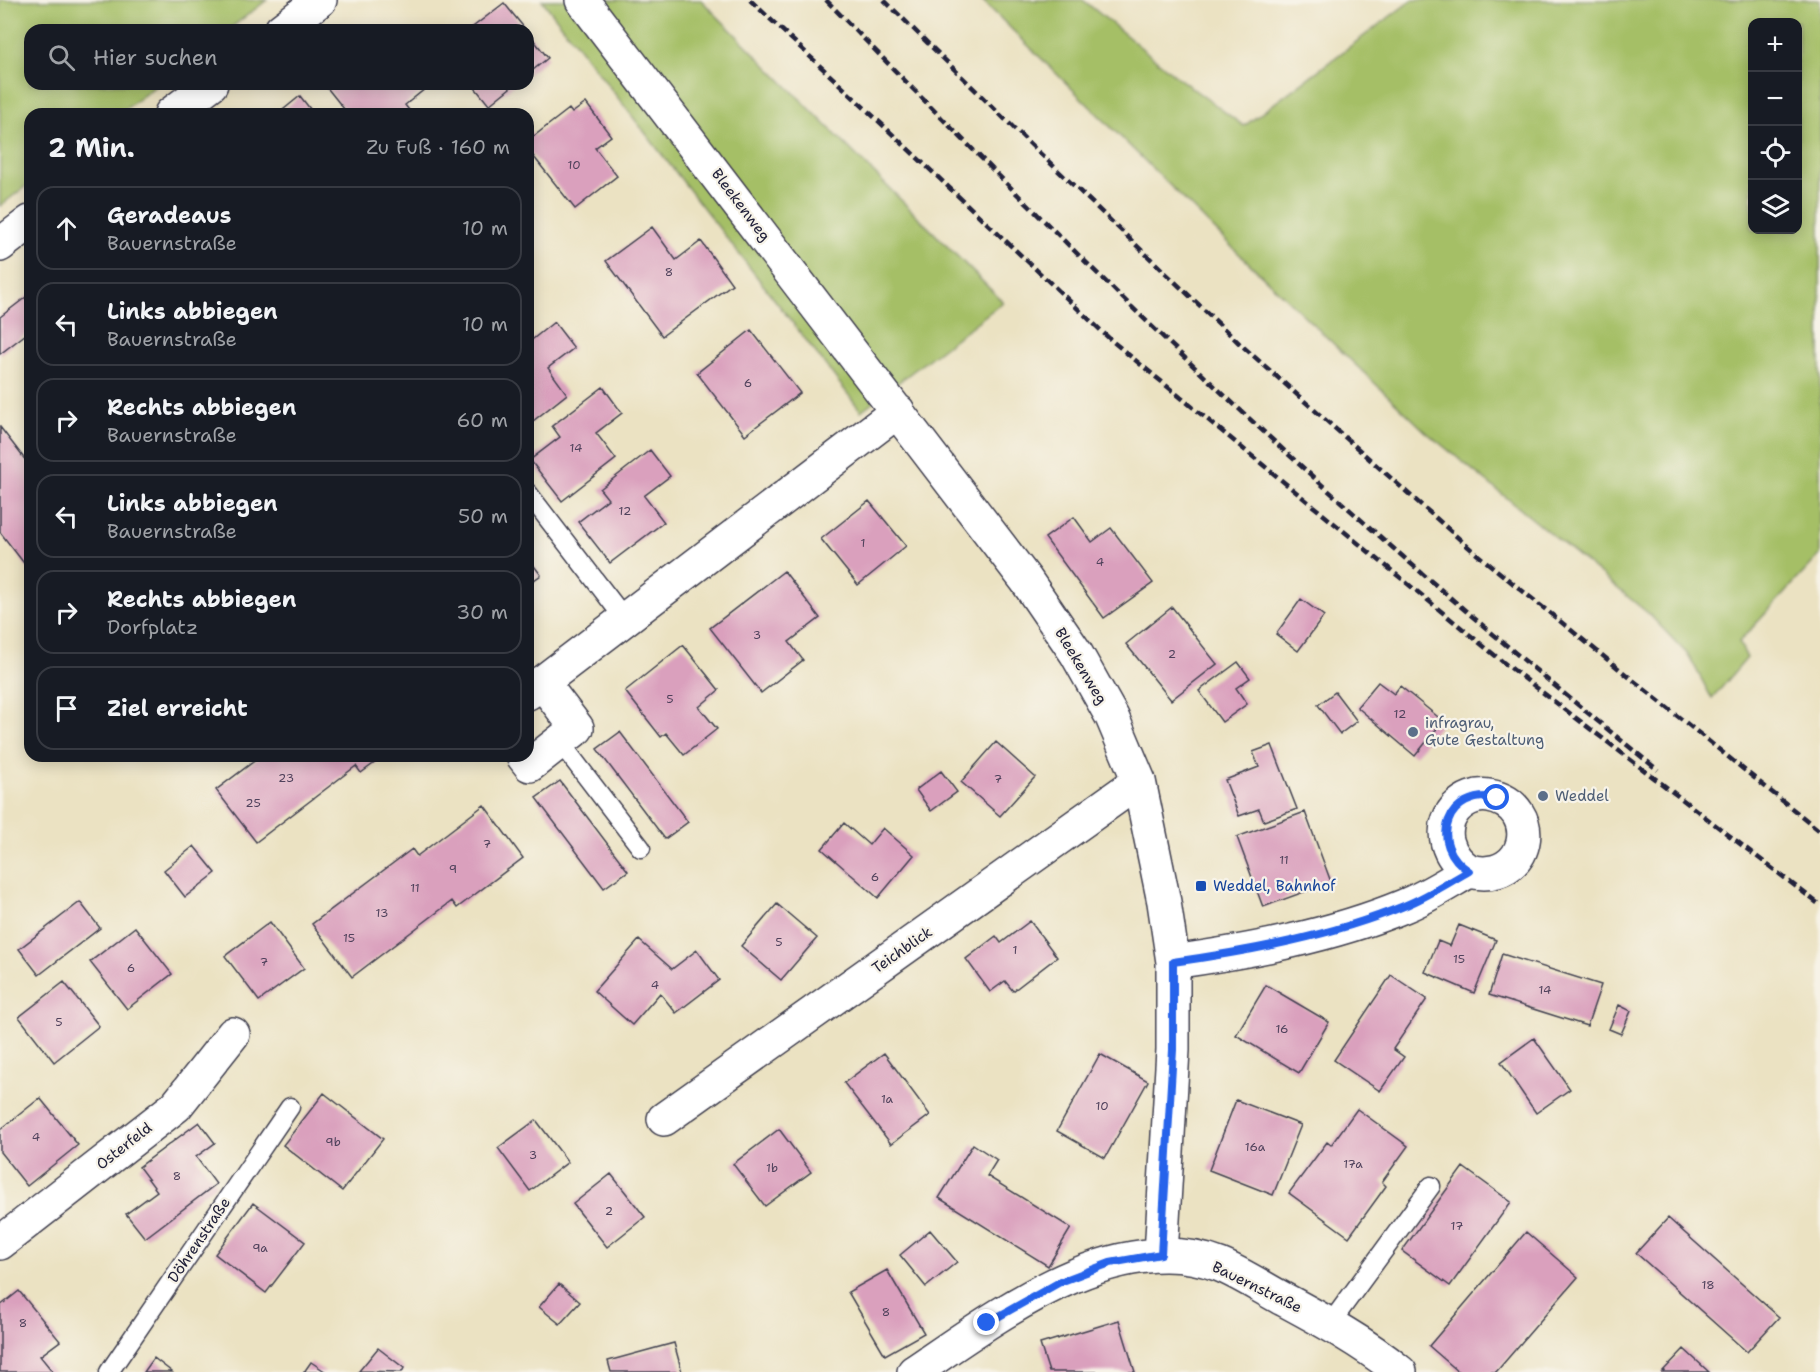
<!DOCTYPE html>
<html lang="de">
<head>
<meta charset="utf-8">
<style>
  :root { --surface:#171b24; --page:#242831; --text:#f1f3f6; --muted:#9ea1a6; --line:#363941 }
  body { margin:0; font-family:"Shantell Sans",sans-serif; background:var(--page); color:var(--text) }
  .controls { position:absolute; right:18px; top:18px; display:grid; overflow:hidden; border-radius:12px; box-shadow:0 3px 15px #0003 }
  .controls button { width:54px; height:54px; display:grid; place-items:center; padding:0; border:0; border-bottom:2px solid var(--line); background:var(--surface); color:var(--text); font:30px sans-serif }
  .stop { position:absolute; width:18px; height:18px; margin:-14px; border:4px solid #2563eb; border-radius:50%; background:#fff }
  .stop.end { background:#2563eb; border-color:#fff; box-shadow:0 2px 6px #0008 }
  .list { margin:0; padding:0; list-style:none }
  h2 { display:flex; justify-content:space-between; align-items:center; height:78px; margin:0; padding:0 24px; font-size:26px }
  h2 small { font-size:20px; font-weight:400; color:var(--muted) }
  .list li { display:grid; grid-template-columns:39px 1fr auto; gap:18px; align-items:center; box-sizing:border-box; height:84px; margin:0 12px 12px; padding:0 12px; border:2px solid var(--line); border-radius:18px }
  .list b { display:block; font-size:22px; white-space:nowrap }
  .list p { margin:0; font-size:20px; white-space:nowrap; color:var(--muted) }
  .list em { font-size:20px; font-style:normal; color:var(--muted) }
  .icon { flex:none; width:33px; height:33px; fill:none; stroke:currentColor; stroke-width:2; stroke-linecap:round; stroke-linejoin:round }
  .map { position:relative; flex:none; width:1820px; height:1372px; overflow:hidden }
  .search { position:absolute; background:var(--surface); box-shadow:0 3px 15px #0003; left:24px; top:24px; width:510px; height:66px; display:flex; align-items:center; gap:15px; box-sizing:border-box; padding:0 21px; border-radius:18px; color:var(--muted); font-size:22px }
  .panel { position:absolute; background:var(--surface); box-shadow:0 3px 15px #0003; left:24px; top:108px; width:510px; height:654px; border-radius:18px }
  .map>svg:first-child { display:block }
  .green { fill:#a5bf66; stroke:#647050; stroke-width:1.5; fill-rule:evenodd }
  .building { fill:#daa0bd }
  .lines { fill:none; stroke-linecap:round; stroke-linejoin:round }
  .lane-casing { stroke:#403f4f; stroke-width:21 }
  .street-casing { stroke:#403f4f; stroke-width:36 }
  .lane { stroke:#fff; stroke-width:18 }
  .street { stroke:#fff; stroke-width:33 }
  .rail { stroke:#22223b; stroke-width:4.5; stroke-dasharray:9 4.5; stroke-linecap:butt }
  .route { stroke:#2563eb; stroke-width:8 }
  .service-dot { fill:#5c6f8a; stroke:#f7f3e8; stroke-width:2 }
  .transit-dot { fill:#1a4fb4; stroke:#f7f3e8; stroke-width:2 }
  .labels { text-anchor:middle; dominant-baseline:central; stroke-width:4.5; stroke-linejoin:round; paint-order:stroke }
  .number-label { font-size:12px; fill:#50425c }
  .street-label { font-size:15px; fill:#22223b; stroke:#f7f3e8 }
  .service-label { font-size:15px; fill:#4e5e75; stroke:#f7f3e8; text-anchor:start }
  .transit-label { font-size:15px; fill:#164399; stroke:#f7f3e8; text-anchor:start }
</style>
</head>
<body>
<div class="map">
<svg width="1820" height="1372" viewBox="0 0 1820 1372">
  <rect width="100%" height="100%" fill="#f7f3e8"/>
  <filter id="ink" filterUnits="userSpaceOnUse"><feTurbulence type="fractalNoise" baseFrequency=".0167" numOctaves="2"/><feDisplacementMap in="SourceGraphic" scale="12" xChannelSelector="R" yChannelSelector="G"/><feConvolveMatrix kernelMatrix="1 2 1 2 8 2 1 2 1" color-interpolation-filters="sRGB"/></filter>
  <filter id="wash" filterUnits="userSpaceOnUse"><feTurbulence type="fractalNoise" baseFrequency=".008" numOctaves="4" result="noise"/><feDisplacementMap in="SourceGraphic" scale="24" xChannelSelector="R" yChannelSelector="G"/><feGaussianBlur stdDeviation="1.35" result="paint"/><feColorMatrix in="noise" values="0 0 0 0 0 0 0 0 0 0 0 0 0 0 0 0 0 1.4 0 .05"/><feComposite in="paint" operator="in"/></filter>
  <g filter="url(#wash)">
    <rect width="100%" height="100%" fill="#ebe2c2"/>
    <!-- green -->
    <path class="green" d="M0,0H267L228,30H30V84H158L119,114H30V183L0,206Z
      M542,0H701L1003,302L861,411Z
      M982,0H1083L1177,77L1244,126L1412,0H1820V555L1739,642L1747,658L1712,699L1689,656L1649,614L1426,432L1232,247ZM1752,22H1798V230H1752Z"/>
    <g id="blocks">
      <!-- building -->
      <path class="building" d="M504,3L526,30H469Z
        M528,33L548,58L528,74Z
        M324,84H423L426,88L405,105L412,114H348Z
        M472,84H515L489,105Z
        M300,96L314,114H278Z
        M586,103L611,136L595,148L617,176L575,209L530,152L528,153V129L534,136L569,109L572,113Z
        M652,227L676,260L701,241L732,284L662,336L606,261Z
        M30,294V331L0,354V317Z
        M554,322L574,348L548,368L567,394L528,425V343Z
        M751,330L800,393L745,435L697,373Z
        M603,387L622,413L596,433L616,459L562,501L530,460L560,437L552,426Z
        M0,427L30,466V571L0,532Z
        M650,450L670,476L644,496L664,522L610,563L578,522L608,499L600,489Z
        M869,501L906,546L858,585L821,539Z
        M1074,517L1092,542L1111,528L1153,583L1104,618L1045,538Z
        M528,558L541,575L528,584Z
        M784,571L820,618L789,642L803,660L761,693L710,628Z
        M1301,599L1324,616L1298,651L1276,634Z
        M1172,607L1217,664L1171,700L1126,644Z
        M683,645L719,690L699,707L717,729L684,755L666,733L661,737L625,691Z
        M1238,662L1250,678L1236,688L1247,704L1222,722L1199,691Z
        M1378,682L1394,694L1400,686L1443,721L1415,756L1357,707Z
        M1335,692L1357,721L1340,734L1318,705Z
        M620,732L688,822L665,839L597,749Z
        M996,742L1035,777L1000,816L961,782Z
        M1272,745L1297,809L1264,821L1259,809L1239,816L1225,780L1259,767L1253,752Z
        M261,756H384L361,773L356,766L256,842L216,790Z
        M941,771L957,792L931,811L916,790Z
        M560,781L628,871L604,888L536,798Z
        M484,805L523,858L457,908L452,901L352,977L312,924L412,849L417,856Z
        M1305,812L1331,882L1263,907L1237,837Z
        M844,823L869,845L883,828L914,855L878,898L822,849Z
        M194,846L216,873L185,897L164,870Z
        M80,902L100,928L39,975L19,949Z
        M777,904L817,938L781,980L741,946Z
        M1030,921L1057,957L1013,991L1005,981L990,992L966,959L996,936L1001,943Z
        M270,922L304,968L259,1001L225,956Z
        M1459,925L1496,940L1474,993L1425,972L1438,941L1450,946Z
        M135,927L172,974L127,1009L90,962Z
        M639,940L672,969L697,950L719,980L676,1013L660,993L632,1025L594,991Z
        M1502,954L1601,985L1587,1026L1489,995Z
        M1391,975L1427,999L1393,1049L1404,1057L1380,1091L1334,1060Z
        M64,982L99,1026L54,1062L19,1017Z
        M1266,985L1329,1022L1299,1073L1236,1035Z
        M1619,1005L1631,1011L1621,1034L1609,1029Z
        M1534,1038L1570,1089L1536,1113L1501,1062Z
        M884,1053L930,1115L891,1144L844,1083Z
        M1100,1054L1148,1081L1105,1158L1057,1131Z
        M324,1093L383,1139L342,1191L283,1145Z
        M40,1098L78,1145L27,1186L0,1152V1130Z
        M1236,1100L1301,1125L1273,1195L1209,1170Z
        M1357,1109L1408,1146L1382,1182L1386,1186L1349,1237L1289,1193L1327,1142L1331,1145Z
        M536,1120L568,1162L530,1191L498,1148Z
        M199,1122L215,1143L196,1157L216,1184L145,1238L126,1214L157,1191L139,1167Z
        M779,1129L811,1172L765,1206L733,1164Z
        M973,1144L997,1160L987,1176L1071,1228L1048,1266L939,1198Z
        M1463,1167L1511,1202L1450,1286L1402,1251Z
        M611,1174L645,1217L607,1247L573,1204Z
        M253,1203L305,1242L266,1293L215,1254Z
        M1668,1218L1779,1317L1747,1352L1636,1253Z
        M930,1230L957,1262L926,1287L900,1255Z
        M1526,1232L1578,1277L1496,1372H1459L1429,1346Z
        M887,1270L924,1333L885,1355L848,1292Z
        M559,1284L580,1302L560,1324L539,1307Z
        M19,1291L60,1341L40,1356L53,1372H0V1306Z
        M1119,1320L1135,1372H1049L1040,1344Z
        M674,1343L682,1372H611L608,1361Z
        M378,1348L404,1368L402,1372L359,1371Z
        M1684,1349L1709,1372H1662Z
        M154,1358L172,1372H144Z
        M311,1362L326,1372H304Z"/>
    </g>
  </g>
  <g filter="url(#ink)">
    <use href="#blocks" fill-opacity="0" stroke="#403f4f" stroke-width="1.5"/>
    <g class="lines">
      <!-- lane casing -->
      <g class="lane-casing">
        <path id="lane" d="M528,493L624,618
          M560,742L641,848
          M1330,1324L1431,1186
          M109,1372L290,1107"/>
      </g>
      <!-- street casing -->
      <g class="street-casing">
        <path id="street" d="M582,0L1026,580L1076,653L1112,717L1139,781L1164,902L1173,962V1050L1161,1254
          M281,30L320,0
          M171,114L211,84
          M0,245L30,222
          M528,693L898,411
          M523,756L530,765L577,728L542,682
          M1173,962C1251,951 1331,936 1404,906C1427,897 1448,883 1469,871C1531,886 1544,805 1489,796C1477,794 1465,799 1456,808C1437,830 1448,857 1469,871
          M664,1119L1139,781
          M0,1243L176,1106L233,1034
          M914,1372C996,1317 1116,1224 1220,1265C1242,1274 1264,1289 1285,1300C1324,1321 1365,1343 1400,1372"/>
      </g>
      <!-- lane -->
      <use href="#lane" class="lane"/>
      <!-- street -->
      <use href="#street" class="street"/>
      <!-- rail -->
      <path class="rail" d="M750,0L1112,341L1503,662L1820,905
        M826,0C944,121 1063,242 1185,358C1336,502 1495,639 1658,770
        M884,0L1025,139L1239,343L1473,551L1820,831"/>
    </g>
  </g>
  <g class="lines" filter="url(#ink)">
    <!-- route -->
    <path class="route" d="M987,1323L1060,1282L1110,1263L1161,1254L1173,1050V962C1251,951 1331,936 1404,906C1427,897 1448,883 1469,871C1427,844 1447,789 1497,798"/>
  </g>
  <!-- markers -->
  <g class="service-dot">
    <circle cx="1413" cy="732" r="6"/>
    <circle cx="1543" cy="796" r="6"/>
  </g>
  <rect class="transit-dot" x="1195" y="880" width="12" height="12" rx="3"/>
  <g class="labels">
    <!-- number labels -->
    <g class="number-label">
      <text x="574" y="165">10</text>
      <text x="669" y="272">8</text>
      <text x="748" y="383">6</text>
      <text x="576" y="448">14</text>
      <text x="625" y="511">12</text>
      <text x="863" y="543">1</text>
      <text x="1100" y="562">4</text>
      <text x="757" y="635">3</text>
      <text x="1172" y="654">2</text>
      <text x="670" y="699">5</text>
      <text x="1400" y="714">12</text>
      <text x="286" y="778">23</text>
      <text x="998" y="779">7</text>
      <text x="253" y="803">25</text>
      <text x="487" y="844">7</text>
      <text x="1284" y="860">11</text>
      <text x="453" y="869">9</text>
      <text x="875" y="877">6</text>
      <text x="415" y="888">11</text>
      <text x="382" y="913">13</text>
      <text x="349" y="938">15</text>
      <text x="779" y="942">5</text>
      <text x="1015" y="950">1</text>
      <text x="1459" y="959">15</text>
      <text x="264" y="962">7</text>
      <text x="131" y="968">6</text>
      <text x="655" y="985">4</text>
      <text x="1545" y="990">14</text>
      <text x="59" y="1022">5</text>
      <text x="1282" y="1029">16</text>
      <text x="887" y="1099">1a</text>
      <text x="1102" y="1106">10</text>
      <text x="36" y="1137">4</text>
      <text x="333" y="1142">9b</text>
      <text x="1255" y="1147">16a</text>
      <text x="533" y="1155">3</text>
      <text x="1353" y="1164">17a</text>
      <text x="772" y="1168">1b</text>
      <text x="177" y="1176">8</text>
      <text x="609" y="1211">2</text>
      <text x="1457" y="1226">17</text>
      <text x="260" y="1248">9a</text>
      <text x="1708" y="1285">18</text>
      <text x="886" y="1312">8</text>
      <text x="23" y="1323">8</text>
    </g>
    <!-- street labels -->
    <g class="street-label">
      <text transform="translate(741 205) rotate(53)">Bleekenweg</text>
      <text transform="translate(1081 666) rotate(59)">Bleekenweg</text>
      <text transform="translate(902 950) rotate(-35)">Teichblick</text>
      <text transform="translate(124 1146) rotate(-38)">Osterfeld</text>
      <text transform="translate(199 1240) rotate(-56)">Döhrenstraße</text>
      <text transform="translate(1257 1287) rotate(26)">Bauernstraße</text>
    </g>
    <!-- service labels -->
    <g class="service-label">
      <text x="1425" y="723">infragrau,<tspan x="1425" dy="17">Gute Gestaltung</tspan></text>
      <text x="1555" y="796">Weddel</text>
    </g>
    <!-- transit labels -->
    <g class="transit-label">
      <text x="1213" y="886">Weddel, Bahnhof</text>
    </g>
  </g>
</svg>
<div class="controls">
<button>+</button>
<button>−</button>
<button><svg class="icon" aria-label="locate" viewBox="0 0 24 24"><circle cx="12" cy="12" r="6"/><path d="M12 2v4M12 18v4M2 12h4M18 12h4"/></svg></button>
<button><svg class="icon" aria-label="layers" viewBox="0 0 24 24"><path d="M12 4l9 5-9 5-9-5zM3 14l9 5 9-5"/></svg></button>
</div>
<div class="stop" style="left:1497px;top:798px"></div>
<div class="stop end" style="left:987px;top:1323px"></div>
<div class="search"><svg class="icon" aria-label="search" viewBox="0 0 24 24"><circle cx="10" cy="10" r="6"/><path d="M15 15l6 6"/></svg>Hier suchen</div>
<section class="panel">
<h2>2 Min.<small>Zu Fuß · 160 m</small></h2>
<ul class="list">
<li><svg class="icon" aria-label="ahead" viewBox="0 0 24 24"><path d="M12 20V5M6 11l6-6 6 6"/></svg><div><b>Geradeaus</b><p>Bauernstraße</p></div><em>10 m</em></li>
<li><svg class="icon" aria-label="left" viewBox="0 0 24 24"><path d="M17 20v-9H6M10 6l-5 5 5 5"/></svg><div><b>Links abbiegen</b><p>Bauernstraße</p></div><em>10 m</em></li>
<li><svg class="icon" aria-label="right" viewBox="0 0 24 24"><path d="M7 20v-9h11M14 6l5 5-5 5"/></svg><div><b>Rechts abbiegen</b><p>Bauernstraße</p></div><em>60 m</em></li>
<li><svg class="icon" aria-label="left" viewBox="0 0 24 24"><path d="M17 20v-9H6M10 6l-5 5 5 5"/></svg><div><b>Links abbiegen</b><p>Bauernstraße</p></div><em>50 m</em></li>
<li><svg class="icon" aria-label="right" viewBox="0 0 24 24"><path d="M7 20v-9h11M14 6l5 5-5 5"/></svg><div><b>Rechts abbiegen</b><p>Dorfplatz</p></div><em>30 m</em></li>
<li><svg class="icon" aria-label="arrive" viewBox="0 0 24 24"><path d="M6 21V4h12l-3 4 3 4H6"/></svg><div><b>Ziel erreicht</b></div></li>
</ul>
</section>
</div>
</body>
</html>
